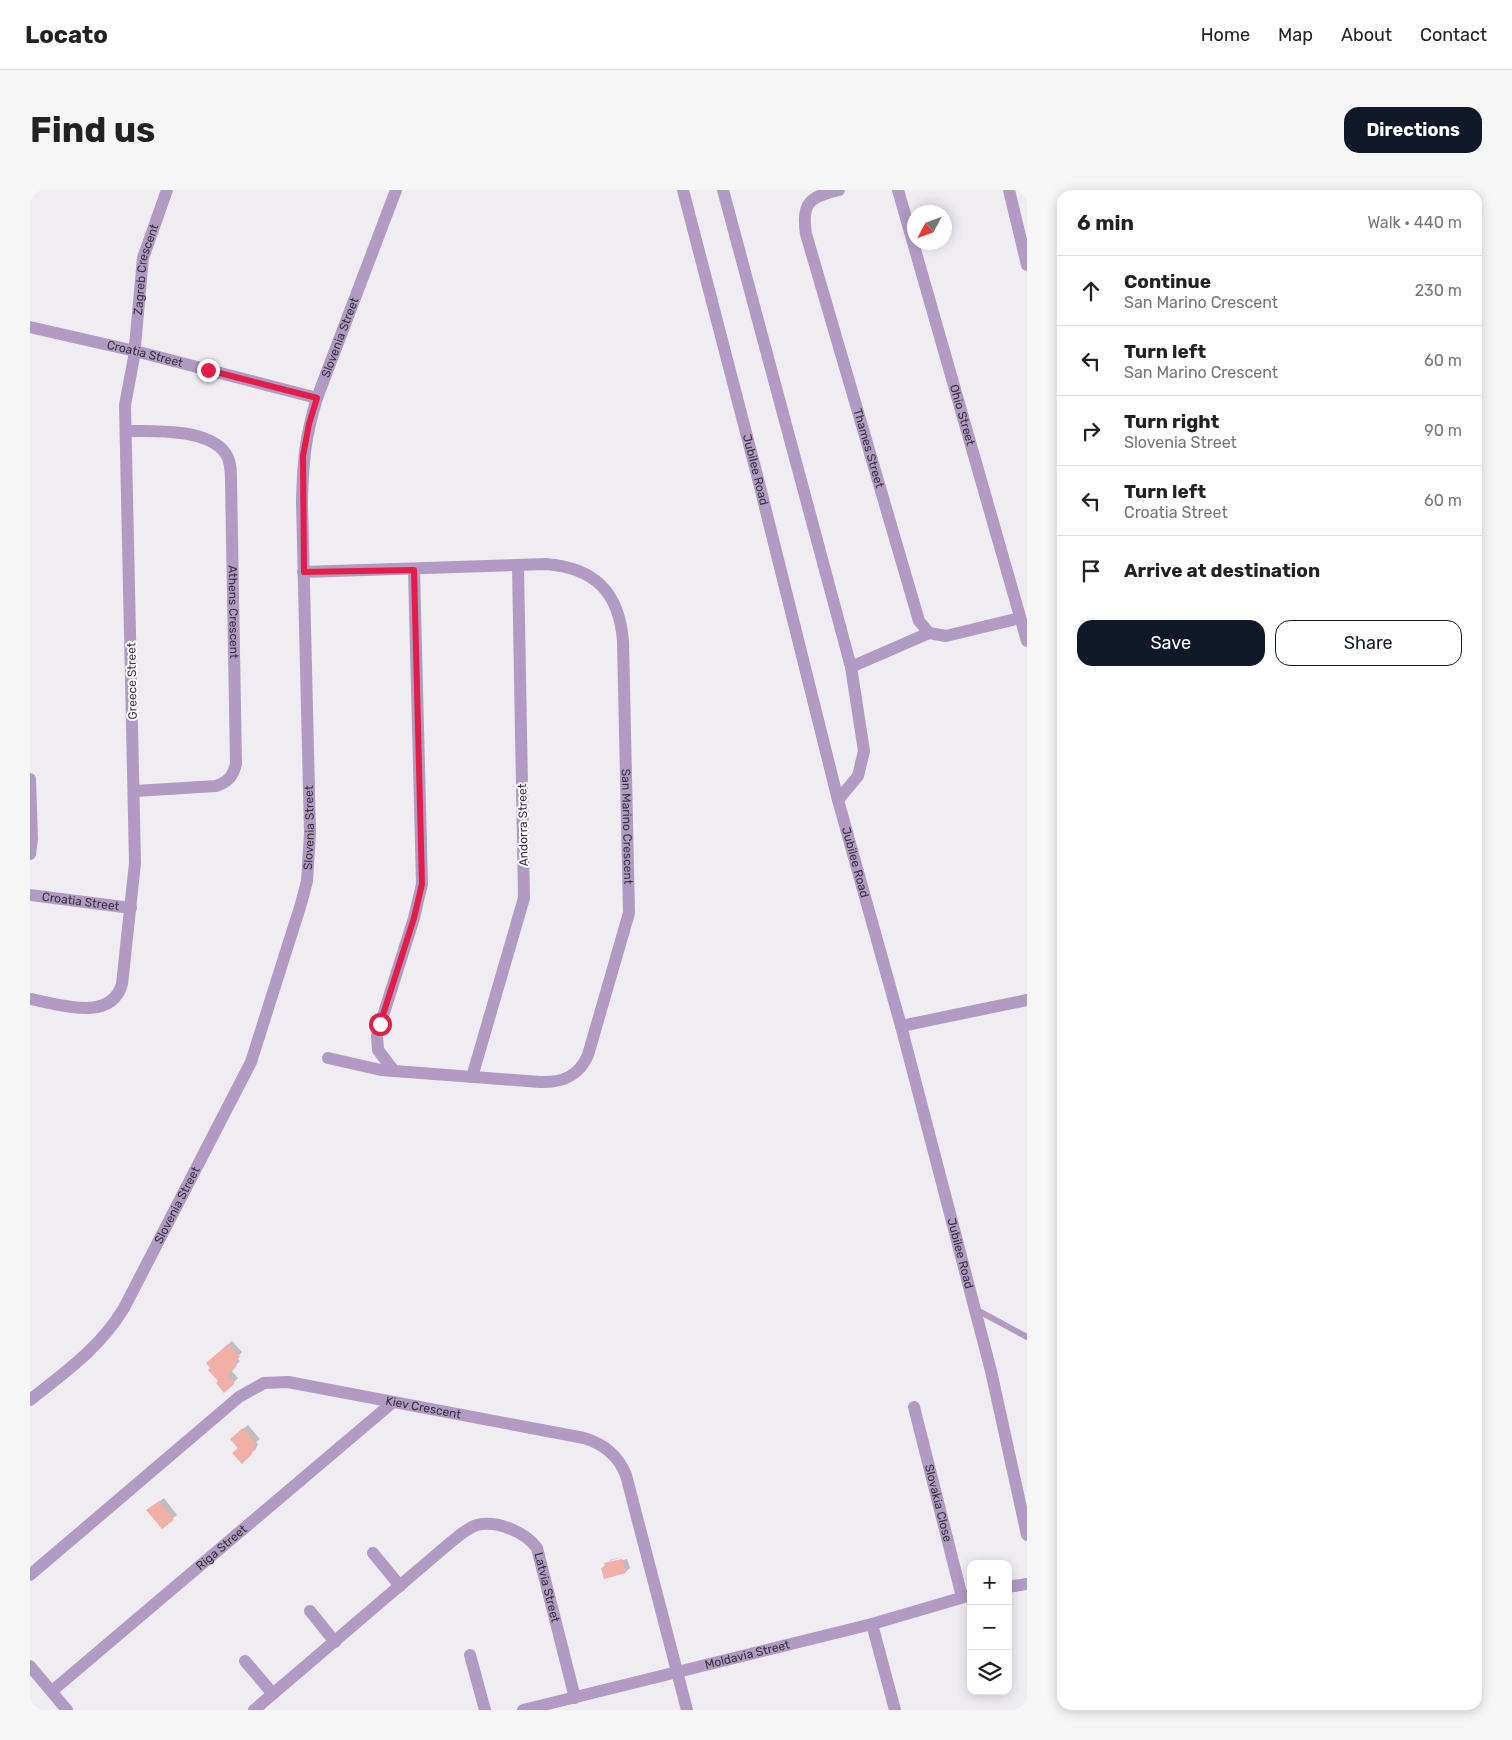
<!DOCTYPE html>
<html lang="en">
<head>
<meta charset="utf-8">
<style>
  :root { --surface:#fff; --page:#f6f6f6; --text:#222; --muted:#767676; --line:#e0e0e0; --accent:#111827 }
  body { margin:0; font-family:Rubik,sans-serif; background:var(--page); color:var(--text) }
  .controls { position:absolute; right:15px; bottom:15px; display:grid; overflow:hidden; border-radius:10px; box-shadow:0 2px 12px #0003 }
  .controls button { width:45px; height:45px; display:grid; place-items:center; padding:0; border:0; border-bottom:1px solid var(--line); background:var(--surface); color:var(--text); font:25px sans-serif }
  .compass { position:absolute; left:877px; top:15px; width:45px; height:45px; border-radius:50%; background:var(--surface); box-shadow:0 2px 12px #0003; rotate:229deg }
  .stop { position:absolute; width:15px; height:15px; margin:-11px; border:4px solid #e11d48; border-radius:50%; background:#fff }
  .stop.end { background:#e11d48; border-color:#fff; box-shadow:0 1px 5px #0008 }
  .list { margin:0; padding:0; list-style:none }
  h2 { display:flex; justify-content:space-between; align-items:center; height:65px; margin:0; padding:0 20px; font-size:21px }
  h2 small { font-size:16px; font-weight:400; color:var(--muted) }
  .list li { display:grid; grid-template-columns:32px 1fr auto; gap:15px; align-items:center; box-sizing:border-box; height:70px; padding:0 20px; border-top:1px solid var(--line) }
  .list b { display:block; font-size:19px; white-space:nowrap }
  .list p { margin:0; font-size:16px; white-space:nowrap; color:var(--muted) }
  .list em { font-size:16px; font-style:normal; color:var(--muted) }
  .actions { display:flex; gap:10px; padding:15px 20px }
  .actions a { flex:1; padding:11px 0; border:1px solid var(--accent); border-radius:15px; text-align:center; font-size:18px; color:var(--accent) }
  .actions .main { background:var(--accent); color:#fff }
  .icon { flex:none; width:28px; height:28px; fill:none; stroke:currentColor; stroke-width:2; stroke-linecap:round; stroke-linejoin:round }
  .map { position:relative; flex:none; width:997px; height:1520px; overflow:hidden; border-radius:15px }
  header { display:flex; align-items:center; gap:30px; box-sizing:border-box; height:70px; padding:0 25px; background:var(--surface); border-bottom:1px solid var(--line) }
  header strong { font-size:24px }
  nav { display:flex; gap:28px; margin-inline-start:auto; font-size:18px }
  .intro { display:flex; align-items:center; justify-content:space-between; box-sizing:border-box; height:120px; padding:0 30px }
  h1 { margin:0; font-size:35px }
  .button { padding:12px 22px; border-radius:15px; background:var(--accent); color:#fff; font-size:18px; font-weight:700 }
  main { display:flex; gap:30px; padding:0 30px }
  aside { flex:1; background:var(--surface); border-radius:15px; box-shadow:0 2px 12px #0003 }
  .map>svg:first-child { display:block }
  .shadow { fill:#0003 }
  .building { fill:#f1afa6 }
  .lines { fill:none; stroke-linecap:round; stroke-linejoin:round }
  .service { stroke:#b19ac3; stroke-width:6 }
  .minor { stroke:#b19ac3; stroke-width:12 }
  .tertiary { stroke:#b19ac3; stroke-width:12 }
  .route { stroke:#e11d48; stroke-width:6 }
  .labels { text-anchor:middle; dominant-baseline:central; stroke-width:4; stroke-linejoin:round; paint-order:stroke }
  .street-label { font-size:12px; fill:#353436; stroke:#fcfafe }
</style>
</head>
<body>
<header>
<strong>Locato</strong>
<nav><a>Home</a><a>Map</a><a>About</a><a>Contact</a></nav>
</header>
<div class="intro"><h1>Find us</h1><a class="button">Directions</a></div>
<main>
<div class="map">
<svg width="997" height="1520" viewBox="0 0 997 1520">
  <rect width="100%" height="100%" fill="#efedf2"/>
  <!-- shadow -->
  <path class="shadow" d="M202,1151L212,1162L207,1168L210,1171L201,1180L208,1188L195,1201L178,1174Z
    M218,1235L230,1249L226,1252L228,1254L226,1259L212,1272L206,1245Z
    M134,1308L147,1325L132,1337L118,1320Z
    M596,1366L579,1371V1374L597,1369L600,1378L596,1382L572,1378L580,1370Z"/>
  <!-- building -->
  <path class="building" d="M198,1154L210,1167L204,1172L207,1176L198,1185L205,1193L194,1203L186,1193L188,1191L178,1180L180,1178L176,1173Z
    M213,1238L227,1254L223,1257L225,1259L221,1262L222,1264L212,1274L202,1263L208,1258L200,1249Z
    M129,1311L144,1330L132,1339L116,1320Z
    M592,1369L596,1383L574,1389L571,1378L575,1377L574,1373Z"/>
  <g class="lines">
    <!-- service -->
    <path class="service" d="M945,1119L997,1147"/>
    <!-- minor -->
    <g class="minor">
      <path id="s1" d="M653,0L726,281L808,610L871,836L961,1181L997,1345"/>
      <path d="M693,0L821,477L834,561L828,586L808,610"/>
      <path id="s2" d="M809,0C780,7 771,12 776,44L889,431L899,443L916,446L990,428"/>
      <path id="s3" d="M868,0L997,451"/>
      <path d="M979,0L997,75"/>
      <path id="s4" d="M0,137L105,161L287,208"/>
      <path id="s5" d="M96,241C123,241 179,238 196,264C201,272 201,282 201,291L206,574C203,586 198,592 186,596L105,601"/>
      <path id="s6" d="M273,382L516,374C565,378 589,402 593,451L599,723L558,865C549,886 533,893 510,892L351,880L298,868"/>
      <path d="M821,477L899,443"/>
      <path d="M0,589L2,649L0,664"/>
      <path id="s7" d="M0,705L101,718"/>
      <path id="s8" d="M0,809C29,814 81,833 92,794L105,673L95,215L104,167L113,68L137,0"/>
      <path d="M871,836L997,810"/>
      <path d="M364,881L348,860L347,845L384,728L392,694L384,380"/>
      <path d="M442,887L494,708L488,376"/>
      <path id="s9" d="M884,1217L932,1407"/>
      <path d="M343,1363L370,1396"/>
      <path id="s10" d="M0,1385L209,1207L234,1193L258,1192L554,1248C574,1254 588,1265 596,1285L657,1520"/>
      <path d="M978,1397L997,1394"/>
      <path d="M280,1421L305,1452"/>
      <path d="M842,1434L865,1520"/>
      <path d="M440,1465L455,1520"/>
      <path d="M215,1471L243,1504"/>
      <path d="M0,1476L37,1520"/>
      <path id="s11" d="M22,1501L362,1213"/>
      <path id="s12" d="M224,1520L421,1352C429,1346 437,1338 447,1335C467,1330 495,1342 507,1358L545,1508"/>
      <path id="s13" d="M493,1520L842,1434L941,1405"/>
    </g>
    <!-- tertiary -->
    <path class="tertiary" id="s14" d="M0,1210C35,1182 70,1158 94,1118L221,872L271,714L277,691L280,643L272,312C273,270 275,248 287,208L366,0"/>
  </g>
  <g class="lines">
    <!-- route -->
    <path class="route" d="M178,180L287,208L279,234L273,266L274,382L384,380L392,694L384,728L350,834"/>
  </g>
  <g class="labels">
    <!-- street labels -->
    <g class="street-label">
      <text stroke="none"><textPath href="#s8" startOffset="821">Zagreb Crescent</textPath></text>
      <text stroke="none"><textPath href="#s14" startOffset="1148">Slovenia Street</textPath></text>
      <text stroke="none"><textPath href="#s4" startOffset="118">Croatia Street</textPath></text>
      <text stroke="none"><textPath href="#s3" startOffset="234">Ohio Street</textPath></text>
      <text stroke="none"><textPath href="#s2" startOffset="288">Thames Street</textPath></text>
      <text stroke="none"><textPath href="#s1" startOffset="289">Jubilee Road</textPath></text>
      <text stroke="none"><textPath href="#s5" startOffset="265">Athens Crescent</textPath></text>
      <text transform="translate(102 491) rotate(-91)">Greece Street</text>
      <text transform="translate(493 635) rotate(-91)">Andorra Street</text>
      <text stroke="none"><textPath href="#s14" startOffset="652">Slovenia Street</textPath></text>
      <text stroke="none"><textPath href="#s6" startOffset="550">San Marino Crescent</textPath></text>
      <text stroke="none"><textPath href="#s1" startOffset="694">Jubilee Road</textPath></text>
      <text stroke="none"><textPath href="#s7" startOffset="51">Croatia Street</textPath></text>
      <text stroke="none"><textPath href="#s14" startOffset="248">Slovenia Street</textPath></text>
      <text stroke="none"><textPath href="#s1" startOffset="1099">Jubilee Road</textPath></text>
      <text stroke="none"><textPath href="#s10" startOffset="465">Kiev Crescent</textPath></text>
      <text stroke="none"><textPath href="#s9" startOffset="99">Slovakia Close</textPath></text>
      <text stroke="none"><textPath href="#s11" startOffset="222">Riga Street</textPath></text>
      <text stroke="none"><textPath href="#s12" startOffset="398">Latvia Street</textPath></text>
      <text stroke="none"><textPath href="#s13" startOffset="231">Moldavia Street</textPath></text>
    </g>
  </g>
</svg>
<div class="controls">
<button>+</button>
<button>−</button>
<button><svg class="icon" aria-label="layers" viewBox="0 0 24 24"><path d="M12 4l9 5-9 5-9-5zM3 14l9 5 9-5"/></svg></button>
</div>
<svg class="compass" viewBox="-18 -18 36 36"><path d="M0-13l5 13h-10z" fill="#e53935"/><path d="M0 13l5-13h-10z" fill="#767676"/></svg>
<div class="stop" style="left:350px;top:834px"></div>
<div class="stop end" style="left:178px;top:180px"></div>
</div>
<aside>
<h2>6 min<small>Walk · 440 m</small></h2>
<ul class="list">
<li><svg class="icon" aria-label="ahead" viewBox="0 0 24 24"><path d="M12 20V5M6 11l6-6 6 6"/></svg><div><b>Continue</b><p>San Marino Crescent</p></div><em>230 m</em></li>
<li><svg class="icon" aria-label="left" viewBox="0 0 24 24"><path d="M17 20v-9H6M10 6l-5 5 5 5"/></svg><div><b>Turn left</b><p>San Marino Crescent</p></div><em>60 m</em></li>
<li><svg class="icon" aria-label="right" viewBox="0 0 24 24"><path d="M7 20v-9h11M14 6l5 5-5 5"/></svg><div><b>Turn right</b><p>Slovenia Street</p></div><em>90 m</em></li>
<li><svg class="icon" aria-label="left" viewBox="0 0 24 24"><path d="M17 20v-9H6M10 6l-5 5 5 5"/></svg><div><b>Turn left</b><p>Croatia Street</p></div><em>60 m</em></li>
<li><svg class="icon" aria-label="arrive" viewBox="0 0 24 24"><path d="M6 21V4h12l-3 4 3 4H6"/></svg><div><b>Arrive at destination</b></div></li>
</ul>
<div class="actions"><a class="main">Save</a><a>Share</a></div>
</aside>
</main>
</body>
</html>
